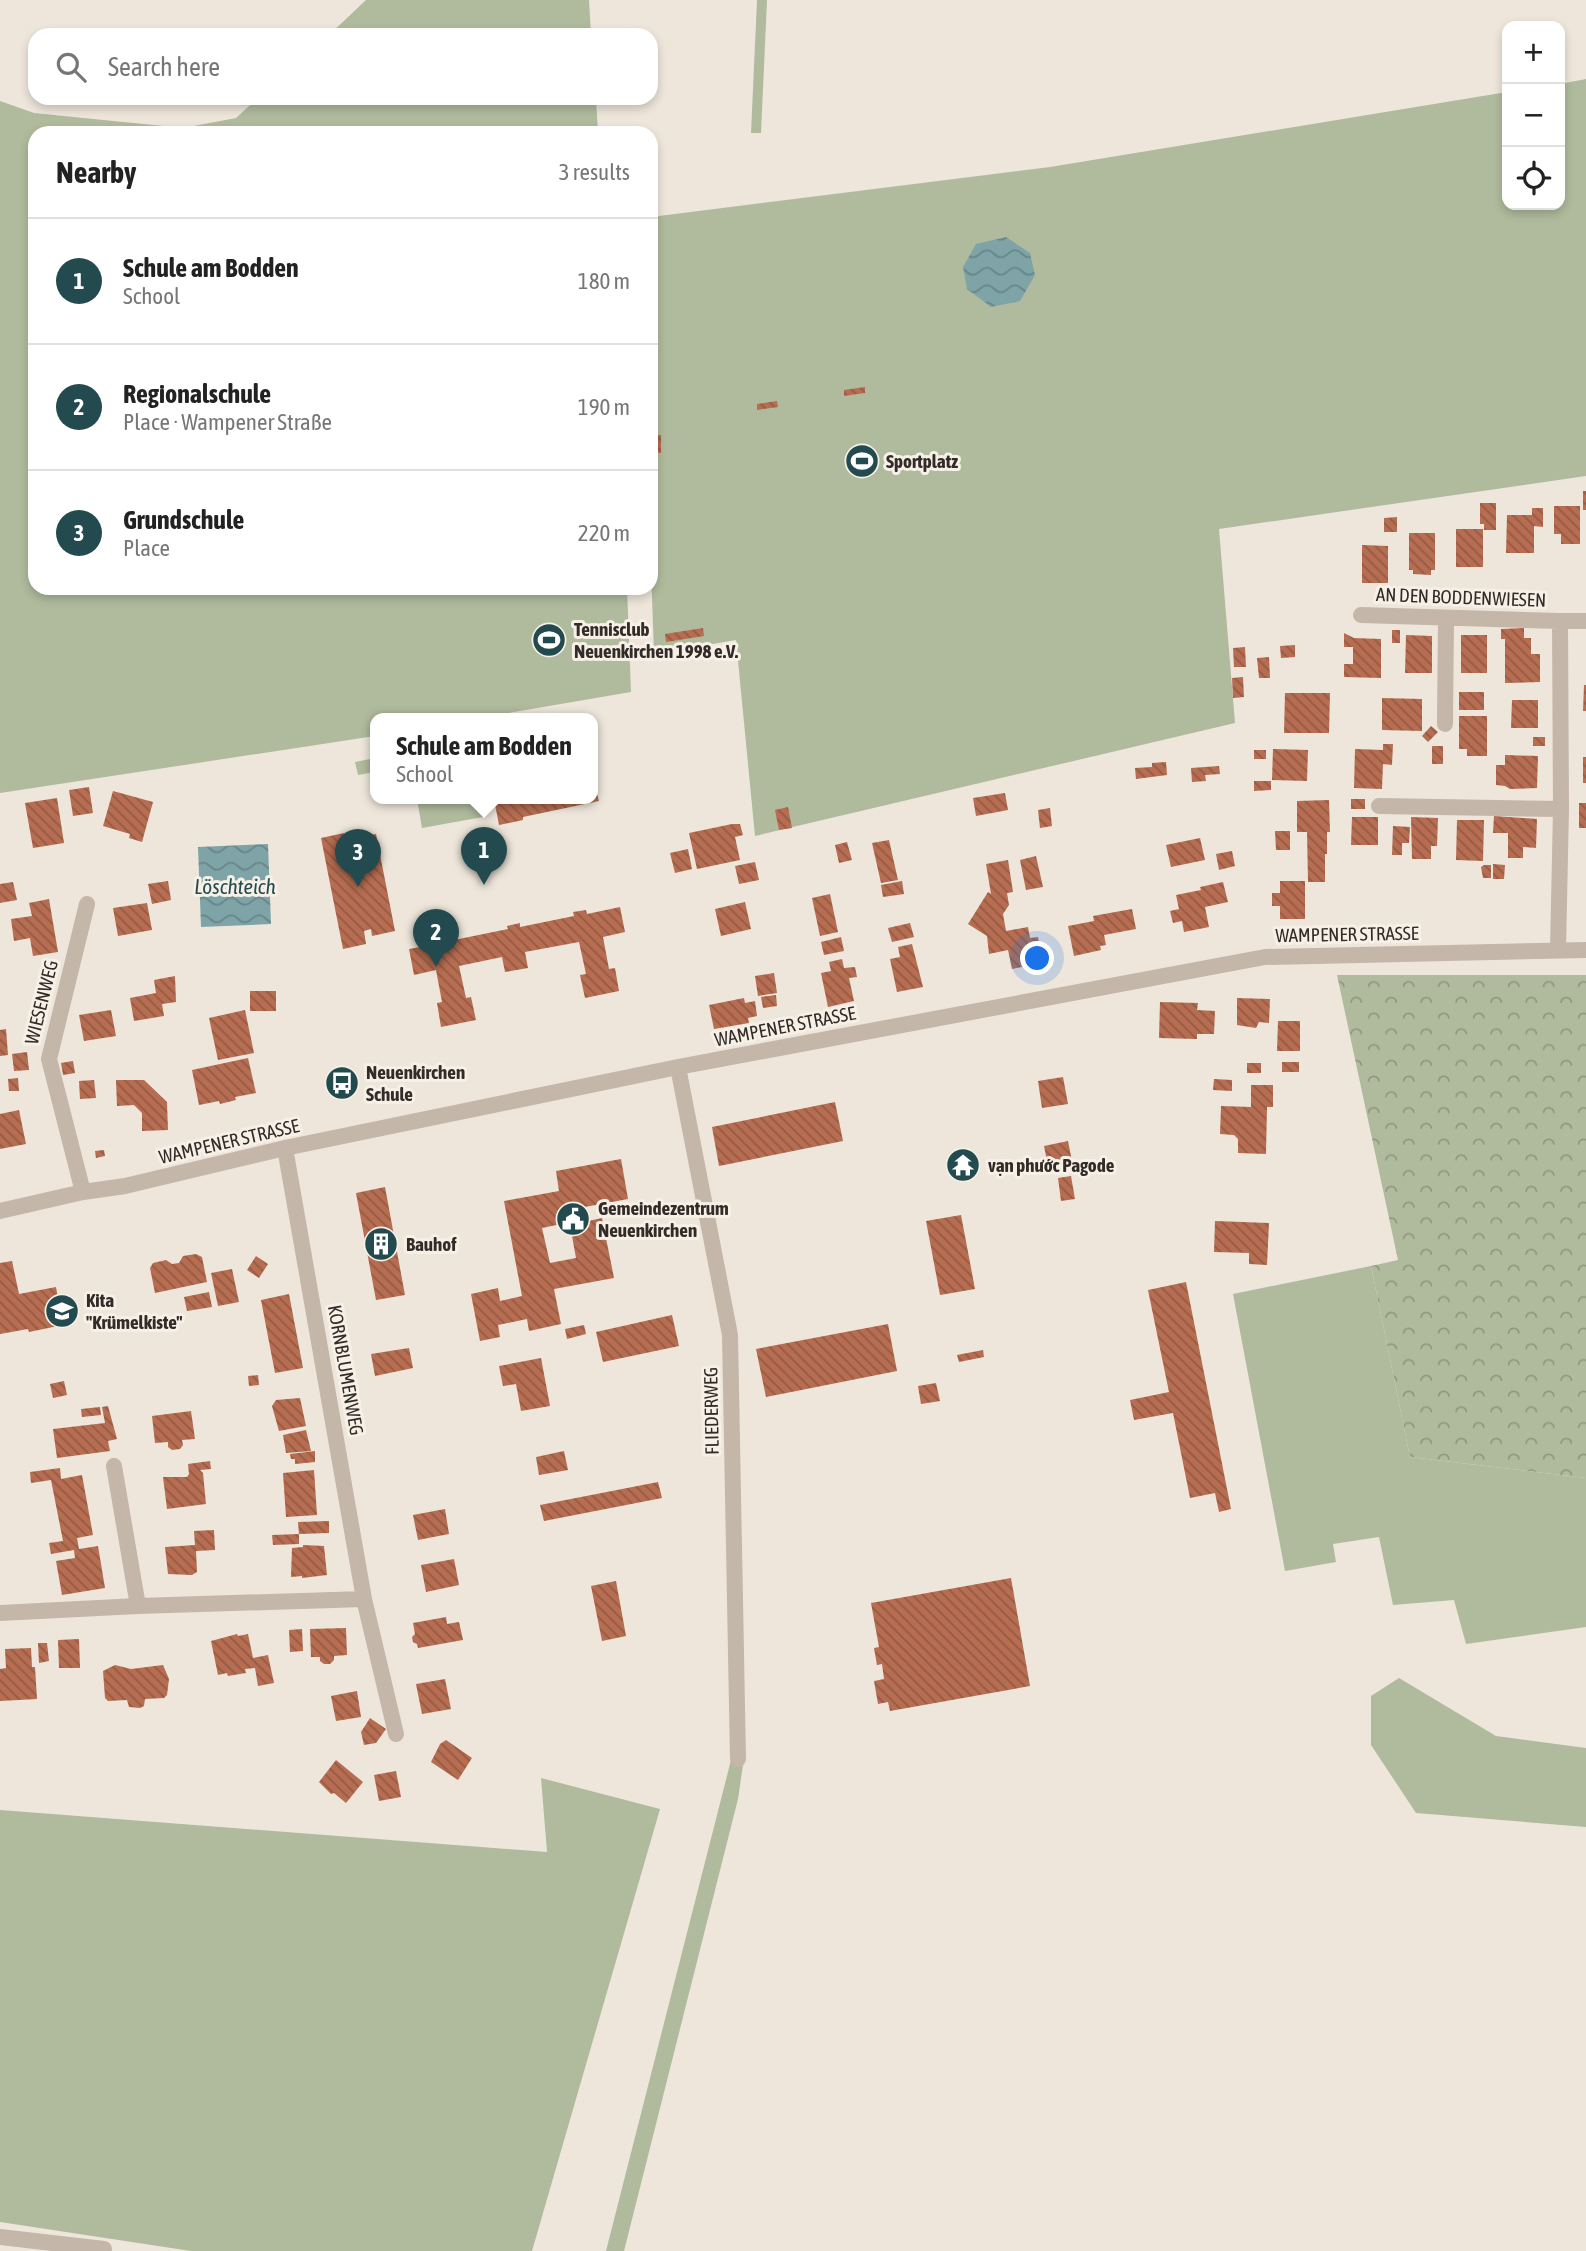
<!DOCTYPE html>
<html lang="en">
<head>
<meta charset="utf-8">
<style>
  :root { --surface:#fff; --page:#f6f6f6; --text:#222; --muted:#767676; --line:#e0e0e0; --accent:#234a4f }
  body { margin:0; font-family:"Asap Condensed",sans-serif; background:var(--page); color:var(--text) }
  .controls { position:absolute; right:21px; top:21px; display:grid; overflow:hidden; border-radius:14px; box-shadow:0 4px 10px #0003 }
  .controls button { width:63px; height:63px; display:grid; place-items:center; padding:0; border:0; border-bottom:2px solid var(--line); background:var(--surface); color:var(--text); font:35px sans-serif }
  .you { position:absolute; left:1038px; top:959px; width:24px; height:24px; margin:-18px; border:5px solid #fff; border-radius:50%; background:#1a73e8; box-shadow:0 0 0 10px #1a73e833 }
  .badge { display:grid; place-items:center; width:46px; height:46px; border-radius:50%; background:var(--accent); color:#fff; font-size:23px; font-weight:700 }
  .pin { position:absolute; translate:-50% -58px; filter:drop-shadow(0 2px 4px #0008) }
  .pin::after { content:''; position:absolute; top:37px; width:24px; height:21px; background:inherit; clip-path:polygon(0 0,100% 0,50% 100%) }
  .popup { position:absolute; left:370px; top:713px; width:228px; height:91px; box-sizing:border-box; display:grid; place-content:center; border-radius:14px; background:var(--surface); filter:drop-shadow(0 2px 5px #0005); font-size:23px; white-space:nowrap; color:var(--muted) }
  .popup b { font-size:26px; color:var(--text) }
  .popup::after { content:''; position:absolute; left:50%; top:100%; margin-left:-14px; border:14px solid transparent; border-top-color:var(--surface) }
  .list { margin:0; padding:0; list-style:none }
  h2 { display:flex; justify-content:space-between; align-items:center; height:91px; margin:0; padding:0 28px; font-size:30px }
  h2 small { font-size:23px; font-weight:400; color:var(--muted) }
  .list li { display:grid; grid-template-columns:46px 1fr auto; gap:21px; align-items:center; box-sizing:border-box; height:126px; padding:0 28px; border-top:2px solid var(--line) }
  .list b { display:block; font-size:26px; white-space:nowrap }
  .list p { margin:0; font-size:23px; white-space:nowrap; color:var(--muted) }
  .list em { font-size:23px; font-style:normal; color:var(--muted) }
  .icon { flex:none; width:38px; height:38px; fill:none; stroke:currentColor; stroke-width:2; stroke-linecap:round; stroke-linejoin:round }
  .map { position:relative; flex:none; width:1586px; height:2251px; overflow:hidden }
  .search { position:absolute; background:var(--surface); box-shadow:0 4px 10px #0003; left:28px; top:28px; width:630px; height:77px; display:flex; align-items:center; gap:18px; box-sizing:border-box; padding:0 24px; border-radius:21px; color:var(--muted); font-size:26px }
  .panel { position:absolute; background:var(--surface); box-shadow:0 4px 10px #0003; left:28px; top:126px; width:630px; height:469px; border-radius:21px }
  .map>svg:first-child { display:block }
  .grass { fill:#b0bb9d }
  .forest { fill:url(#forest-crowns) }
  .water { fill:url(#water-waves) }
  .building { fill:url(#building-back-hatch) }
  .lines { fill:none; stroke-linecap:round; stroke-linejoin:round }
  .street { stroke:#c4b6a9; stroke-width:16 }
  .labels { text-anchor:middle; dominant-baseline:central; stroke-width:6; stroke-linejoin:round; paint-order:stroke }
  .poi-label { font-size:19px; font-weight:bold; fill:#332b28; stroke:#f6f0e7; text-anchor:start }
  .street-label { font-size:19px; fill:#332b28; stroke:#f6f0e7 }
  .water-label { font-size:21px; font-style:italic; fill:#234a4f; stroke:#f6f0e7 }
</style>
</head>
<body>
<div class="map">
<svg width="1586" height="2251" viewBox="0 0 1586 2251">
  <defs>
    <pattern id="forest-crowns" width="20" height="18" patternUnits="userSpaceOnUse" patternTransform="scale(1.75)"><rect width="20" height="18" fill="#b0bb9d"/><path d="M2 6a3 3 0 1 1 6 0M12 15a3 3 0 1 1 6 0" fill="none" stroke="#909880"/></pattern>
    <pattern id="water-waves" width="16" height="10" patternUnits="userSpaceOnUse" patternTransform="scale(1.75)"><rect width="16" height="10" fill="#7ea4a7"/><path d="M0 5q4-4 8 0t8 0" fill="none" stroke="#688688"/></pattern>
    <pattern id="building-back-hatch" width="6" height="6" patternUnits="userSpaceOnUse" patternTransform="scale(1.75)"><rect width="6" height="6" fill="#b66d51"/><path d="M-1 5l2 2M0 0l6 6M5-1l2 2" fill="none" stroke="#955a43"/></pattern>
  </defs>
  <rect width="100%" height="100%" fill="#eee6db"/>
  <!-- grass -->
  <path class="grass" d="M366,0H589L591,35H329Z
    M757,0H767L761,133H751Z
    M1586,79V476L1219,529L1235,723L755,836L736,640L654,654L651,569V217L1050,167L1507,92V205H1560V84Z
    M258,98H596L598,133H35V588H627L631,692L473,719H376L375,736L0,793V101L34,113L183,128L236,118Z
    M375,758V772L358,775L355,762Z
    M417,799H480L483,817L422,828Z
    M1371,1266L1410,1457L1586,1478V1627L1466,1644L1454,1600L1393,1605L1379,1537L1333,1544L1336,1562L1285,1571L1233,1294Z
    M1399,1678L1496,1736L1586,1748V1827L1416,1813L1371,1745V1696Z
    M744,1758L738,1799L624,2251H606L731,1760Z
    M541,1778L660,1809L532,2251H191L0,2222V1810L547,1852Z"/>
  <!-- forest -->
  <path class="forest" d="M1337,975H1586V1478L1410,1457L1371,1266L1398,1260Z"/>
  <!-- water -->
  <path class="water" d="M1006,237L1030,253L1035,275L1020,301L991,307L967,289L963,267L976,244Z
    M268,844L271,924L201,927L198,847Z"/>
  <!-- building -->
  <path class="building" d="M865,387V393L844,396V390Z
    M777,401L778,407L757,410V404Z
    M654,435H661V453H654Z
    M1583,491H1586V510H1583Z
    M1480,503H1496V530H1484V524H1480Z
    M1554,506H1580V544H1561V534H1554Z
    M1532,508H1543V527L1534,526V553H1506L1507,515H1532Z
    M1397,517V532H1384V518Z
    M1456,529H1483V567H1456Z
    M1409,533H1435V570H1431V575L1413,574V570H1409Z
    M1362,545L1388,546V583H1362Z
    M703,628L704,636L666,642L665,634Z
    M1524,628V638H1531V654H1540V682L1505,683V639H1501V629Z
    M1392,630H1400V643H1392Z
    M1344,633L1354,638L1381,639V678L1344,677V664H1353V647H1344Z
    M1406,635L1432,636V673H1405Z
    M1461,635H1487V673H1461Z
    M1295,645V657L1281,658L1280,646Z
    M1245,647L1246,667H1234L1233,648Z
    M1269,657L1270,678H1259L1257,658Z
    M1243,677L1244,697L1233,698L1232,678Z
    M1584,685H1586V711H1583Z
    M1459,692H1484V710H1459Z
    M1285,693H1330L1329,733H1284Z
    M1382,698L1422,699V731L1382,730Z
    M1512,700H1538V728H1511Z
    M1459,716H1487V756H1467V749H1459Z
    M1431,726L1438,732L1428,742L1422,736Z
    M1533,737H1545V746H1533Z
    M1383,744H1393L1392,765L1383,764L1382,789L1354,788L1355,749L1383,750Z
    M1432,746H1443V764H1432Z
    M1273,749L1308,750L1307,781L1272,780Z
    M1254,750H1266V759H1254Z
    M1505,755L1538,756L1537,788L1510,789L1505,786L1496,785V765H1505Z
    M1583,757H1586V783H1583Z
    M1166,762L1167,775L1136,779L1135,768L1152,767V763Z
    M1219,766L1220,774L1205,775L1206,781L1192,782L1191,768Z
    M592,777L599,801L523,817V820L499,825L494,799H592Z
    M1254,781H1271V790L1254,791Z
    M89,787L93,813L73,816L69,790Z
    M113,791L153,802L142,842L129,838L130,834L103,826Z
    M1005,793L1008,810L976,816L973,798Z
    M57,798L64,843L33,848L25,803Z
    M1351,799H1365V809H1351Z
    M1329,800L1330,832H1327V854H1325V882H1308L1307,832H1297V801Z
    M1579,803H1586V828H1579Z
    M788,807L792,828L779,830L775,810Z
    M1050,808L1052,826L1040,828L1038,810Z
    M1494,816L1537,819L1536,848L1523,847V858H1508V833H1493Z
    M1352,817H1378V845H1351Z
    M1411,817L1438,818L1437,846H1431V859H1412Z
    M1457,820H1484L1483,861L1456,860Z
    M732,824H740L743,835L735,837L740,860L697,869L689,833Z
    M1393,826L1410,827L1409,843H1402V855H1392Z
    M1275,831H1290V850H1276Z
    M344,833L347,846L354,844L352,838L376,834L395,931L372,936L371,929L364,931L366,944L343,949L321,838Z
    M1200,838L1205,860L1171,867L1166,845Z
    M889,840L898,880L881,883L872,843Z
    M847,842L852,860L839,863L835,845Z
    M688,849L692,869L675,873L670,853Z
    M1232,851L1235,866L1219,870L1216,854Z
    M1036,856L1043,887L1026,890L1020,860Z
    M1008,860L1013,892L1007,893L1009,905L1003,914L1006,931L1028,927L1030,938L1038,937L1040,948L1032,949L1035,964L1012,969L1008,950L989,954L987,936L968,924L988,892L991,894L986,864Z
    M755,862L759,880L739,884L735,866Z
    M1493,864L1505,865L1504,879H1493Z
    M1484,865H1491V878H1483L1481,867Z
    M168,881L171,900L152,904L148,884Z
    M902,881L904,894L883,897L881,885Z
    M1280,881H1305V919H1280V906H1272V893H1280Z
    M13,882L17,900L0,903V884Z
    M1223,882L1228,902L1205,907L1209,927L1184,932L1182,921L1173,923L1170,911L1179,909L1176,895L1201,890L1200,887Z
    M830,894L838,932L820,936L812,898Z
    M49,899L58,952L33,956L30,938L14,941L11,919L32,916L29,903Z
    M745,902L751,929L721,936L715,909Z
    M147,903L152,930L118,936L113,908Z
    M620,907L625,932L603,937L609,969L615,968L619,991L585,998L580,975L586,974L579,942L525,952L528,968L505,972L502,957L459,966L466,998L471,997L476,1020L441,1027L437,1003L442,1002L436,970L414,975L409,949L442,943L441,939L453,937L454,940L508,929L507,926L520,923V927L574,916L573,912L586,910L587,914Z
    M1132,909L1136,929L1104,935L1106,945L1100,946L1101,950L1074,956L1068,926L1094,921L1093,916Z
    M910,923L914,937L892,942L888,928Z
    M841,937L844,951L824,955L821,942Z
    M912,944L923,987L897,992L890,959L900,957L898,947Z
    M842,959L844,968L855,967L857,977L849,978L854,1001L828,1007L821,973L831,971L829,962Z
    M774,973L777,993L758,996L755,976Z
    M175,976L176,1002L162,1004L164,1016L134,1021L130,998L156,993L154,980Z
    M250,991H276V1011H250Z
    M776,995L777,1006L763,1008L761,997Z
    M744,998L745,1003L755,1001L757,1016L748,1018L749,1023L714,1029L709,1005Z
    M1237,998L1270,999L1269,1023L1259,1022L1256,1028L1237,1025Z
    M1160,1002L1198,1003L1197,1010L1215,1011L1214,1034H1197V1039L1159,1038Z
    M111,1010L116,1036L84,1041L79,1015Z
    M245,1010L254,1053L218,1060L209,1018Z
    M1278,1021H1300V1051H1277Z
    M6,1029L8,1055L0,1056V1030Z
    M27,1052L29,1070L14,1071L12,1054Z
    M248,1058L256,1093L235,1097L236,1100L220,1104L219,1101L199,1105L192,1070Z
    M73,1061L75,1073L63,1075L61,1063Z
    M1282,1062H1299V1072H1282Z
    M1247,1063H1261V1073H1247Z
    M1063,1077L1068,1104L1042,1108L1038,1081Z
    M18,1078L19,1091H9L8,1079Z
    M1214,1079L1232,1080V1091L1213,1090Z
    M94,1080L96,1098L80,1099L79,1081Z
    M116,1080H144L167,1102L168,1130L142,1131V1113L134,1105L117,1106Z
    M1251,1085H1273V1107H1267L1266,1154L1238,1153V1139L1234,1135L1220,1134L1221,1106L1251,1107Z
    M835,1102L843,1141L719,1166L712,1127Z
    M19,1110L26,1144L0,1149V1114Z
    M1068,1141L1072,1161L1048,1166L1044,1146Z
    M104,1150L105,1156L96,1158L95,1151Z
    M621,1159L628,1199L563,1211L566,1223L542,1228L550,1263L576,1258L570,1225L602,1218L614,1278L554,1289L561,1324L529,1331L527,1319L498,1325L500,1337L480,1341L471,1294L498,1288L500,1301L522,1296L504,1201L559,1191L556,1171Z
    M1071,1176L1075,1199L1061,1201L1058,1178Z
    M385,1187L405,1295L376,1300L356,1193Z
    M961,1215L975,1289L940,1295L926,1221Z
    M1215,1221L1269,1223L1267,1265L1249,1264V1253L1214,1252Z
    M196,1254L202,1257L207,1282L155,1293L150,1268L153,1263L166,1260L172,1264L179,1263L183,1256Z
    M256,1256L268,1264L259,1278L247,1270Z
    M12,1261L19,1294L56,1287L63,1325L29,1332L28,1329L0,1334V1263Z
    M232,1269L239,1302L218,1306L211,1273Z
    M1186,1282L1231,1509L1219,1512L1215,1493L1190,1498L1173,1413L1134,1420L1130,1400L1169,1392L1148,1290Z
    M209,1292L212,1307L187,1311L184,1297Z
    M289,1294L303,1368L275,1373L261,1300Z
    M672,1315L679,1346L603,1362L596,1332Z
    M888,1324L897,1371L766,1397L756,1349Z
    M584,1325L586,1334L567,1339L565,1329Z
    M409,1348L413,1368L375,1376L371,1354Z
    M983,1350L984,1357L959,1362L957,1355Z
    M541,1358L550,1406L521,1411L516,1384L503,1386L499,1366Z
    M258,1375L259,1385L249,1386L248,1376Z
    M64,1381L67,1395L53,1398L50,1384Z
    M936,1383L940,1401L921,1404L918,1386Z
    M300,1398L306,1426L279,1431L272,1406L276,1400Z
    M108,1406L117,1439L108,1441L110,1451L57,1458L53,1429L105,1423L102,1407Z
    M100,1407L101,1415L82,1417L81,1409Z
    M191,1411L195,1439L182,1440L183,1445L180,1449L172,1450L168,1447V1442L155,1443L152,1416Z
    M306,1430L311,1451L286,1453L283,1435Z
    M315,1451V1462L295,1464V1459H291L290,1454Z
    M564,1451L568,1470L539,1475L536,1457Z
    M210,1461L211,1469L200,1470L203,1473L206,1504L167,1509L163,1477H187L189,1474L188,1464Z
    M60,1468L61,1479L82,1475L93,1535L77,1538L79,1549L98,1546L105,1588L62,1595L56,1561L75,1558L74,1550L51,1554L49,1543L63,1541L51,1480L31,1483L30,1472Z
    M314,1470L317,1515L286,1517L283,1473Z
    M658,1482L662,1498L544,1521L540,1505Z
    M445,1509L449,1534L418,1540L413,1515Z
    M329,1521V1533L299,1534L298,1522Z
    M214,1530L215,1550L196,1551L197,1572L192,1575L168,1574L165,1547L195,1545L194,1531Z
    M299,1534V1544L273,1545L272,1535Z
    M303,1545L324,1546L327,1575L302,1578V1576L291,1577L292,1548L303,1547Z
    M454,1559L459,1585L426,1592L421,1565Z
    M1011,1578L1030,1686L890,1711L888,1702L878,1704L874,1681L884,1679L882,1664L877,1665L874,1648L879,1647L871,1603Z
    M616,1581L626,1636L602,1641L591,1586Z
    M446,1617L447,1624L459,1622L463,1640L418,1648L417,1644L413,1642L412,1637L415,1634L413,1623Z
    M346,1628L347,1655L334,1656V1660L330,1664H324L320,1661V1657H311L310,1629Z
    M302,1629L303,1651L290,1652L289,1630Z
    M237,1634L238,1636L248,1634L253,1658L268,1655L274,1683L258,1686L255,1668L245,1669L246,1673L228,1676L227,1673L218,1675L211,1641Z
    M79,1639L80,1668H59L58,1640Z
    M38,1643H47L49,1661L39,1663Z
    M31,1648L32,1667H35L37,1699L0,1701V1669L6,1668L5,1649Z
    M115,1665L131,1669L163,1665L169,1679L167,1695L164,1698L145,1699L144,1706L140,1708L129,1707L127,1700L108,1701L105,1698L103,1671Z
    M445,1679L451,1709L422,1714L416,1684Z
    M357,1691L361,1717L336,1721L331,1696Z
    M370,1718L386,1729L376,1743L364,1745L361,1732Z
    M446,1740L472,1758L458,1780L431,1762L440,1744Z
    M336,1760L363,1782L346,1803L334,1793L331,1794L319,1782Z
    M396,1771L401,1797L379,1801L374,1775Z"/>
  <g class="lines">
    <!-- street -->
    <path class="street" d="M1361,615L1560,621L1561,809L1558,950
      M1560,621H1586
      M1445,724L1446,619
      M1379,806L1561,809
      M678,1067L730,1335L738,1759
      M285,1148L364,1599L396,1734
      M83,1192L49,1059L87,904
      M0,1211L83,1192L125,1186L285,1148L678,1067L1265,957L1586,950
      M114,1466L138,1606
      M0,1613L138,1606L364,1599
      M0,2237L104,2249"/>
  </g>
  <!-- icons -->
  <defs>
    <g id="stadium-disc" transform="scale(1.75)"><circle r="9.5" fill="#234a4f" stroke="#f6f0e7"/><path d="M0-5a6.5 5 0 1 0 0 10a6.5 5 0 1 0 0-10ZM-3.5-1.8h7v3.6h-7Z" fill="#fff"/></g>
    <g id="bus-disc" transform="scale(1.75)"><circle r="9.5" fill="#234a4f" stroke="#f6f0e7"/><path d="M-5-6H5V4H4V6H2V4H-2V6H-4V4H-5ZM-3.5-4V0h7V-4ZM-3.5 1.2v1.5H-2V1.2ZM2 1.2v1.5H3.5V1.2Z" fill="#fff"/></g>
    <g id="temple-disc" transform="scale(1.75)"><circle r="9.5" fill="#234a4f" stroke="#f6f0e7"/><path d="M0-6L5-2H3V0L6.5 2.5H4V6H1.5V3h-3V6H-4V2.5H-6.5L-3 0V-2H-5Z" fill="#fff"/></g>
    <g id="civic-disc" transform="scale(1.75)"><circle r="9.5" fill="#234a4f" stroke="#f6f0e7"/><path d="M-.6-6.5H3V-4.5H.6V-3L4-1V1h2V6H-6V1h2V-1L-.6-3ZM-1.2 2.5V6h2.4V2.5Z" fill="#fff"/></g>
    <g id="building-disc" transform="scale(1.75)"><circle r="9.5" fill="#234a4f" stroke="#f6f0e7"/><path d="M-4-6H4V6H1V3H-1V6H-4ZM-2.5-4.3h1.7v1.8h-1.7ZM.8-4.3h1.7v1.8H.8ZM-2.5-1h1.7V.8h-1.7ZM.8-1h1.7V.8H.8Z" fill="#fff"/></g>
    <g id="school-disc" transform="scale(1.75)"><circle r="9.5" fill="#234a4f" stroke="#f6f0e7"/><path d="M0-5L7-2L0 1L-7-2ZM-4 1L0 2.5L4 1V4Q0 6-4 4Z" fill="#fff"/></g>
  </defs>
  <g fill-rule="evenodd">
    <use href="#stadium-disc" x="862" y="461"/>
    <use href="#stadium-disc" x="549" y="640"/>
    <use href="#bus-disc" x="342" y="1083"/>
    <use href="#temple-disc" x="963" y="1165"/>
    <use href="#civic-disc" x="573" y="1219"/>
    <use href="#building-disc" x="381" y="1244"/>
    <use href="#school-disc" x="62" y="1311"/>
  </g>
  <g class="labels">
    <!-- poi labels -->
    <g class="poi-label">
      <text x="886" y="461">Sportplatz</text>
      <text x="574" y="629">Tennisclub<tspan x="574" dy="22">Neuenkirchen 1998 e.V.</tspan></text>
      <text x="366" y="1072">Neuenkirchen<tspan x="366" dy="22">Schule</tspan></text>
      <text x="988" y="1165">vạn phước Pagode</text>
      <text x="598" y="1208">Gemeindezentrum<tspan x="598" dy="22">Neuenkirchen</tspan></text>
      <text x="406" y="1244">Bauhof</text>
      <text x="86" y="1300">Kita<tspan x="86" dy="22">"Krümelkiste"</tspan></text>
    </g>
    <!-- street labels -->
    <g class="street-label">
      <text transform="translate(1461 597) rotate(2)">AN DEN BODDENWIESEN</text>
      <text transform="translate(1347 934) rotate(-1)">WAMPENER STRASSE</text>
      <text transform="translate(41 1002) rotate(-76)">WIESENWEG</text>
      <text transform="translate(785 1026) rotate(-11)">WAMPENER STRASSE</text>
      <text transform="translate(229 1141) rotate(-13)">WAMPENER STRASSE</text>
      <text transform="translate(346 1370) rotate(80)">KORNBLUMENWEG</text>
      <text transform="translate(711 1411) rotate(-91)">FLIEDERWEG</text>
    </g>
    <!-- water labels -->
    <g class="water-label">
      <text x="235" y="886">Löschteich</text>
    </g>
  </g>
</svg>
<div class="controls">
<button>+</button>
<button>−</button>
<button><svg class="icon" aria-label="locate" viewBox="0 0 24 24"><circle cx="12" cy="12" r="6"/><path d="M12 2v4M12 18v4M2 12h4M18 12h4"/></svg></button>
</div>
<div class="you"></div>
<div class="pin badge" style="left:484px;top:885px">1</div>
<div class="popup"><b>Schule am Bodden</b>School</div>
<div class="pin badge" style="left:436px;top:967px">2</div>
<div class="pin badge" style="left:358px;top:887px">3</div>
<div class="search"><svg class="icon" aria-label="search" viewBox="0 0 24 24"><circle cx="10" cy="10" r="6"/><path d="M15 15l6 6"/></svg>Search here</div>
<section class="panel">
<h2>Nearby<small>3 results</small></h2>
<ul class="list">
<li><span class="badge">1</span><div><b>Schule am Bodden</b><p>School</p></div><em>180 m</em></li>
<li><span class="badge">2</span><div><b>Regionalschule</b><p>Place · Wampener Straße</p></div><em>190 m</em></li>
<li><span class="badge">3</span><div><b>Grundschule</b><p>Place</p></div><em>220 m</em></li>
</ul>
</section>
</div>
</body>
</html>
